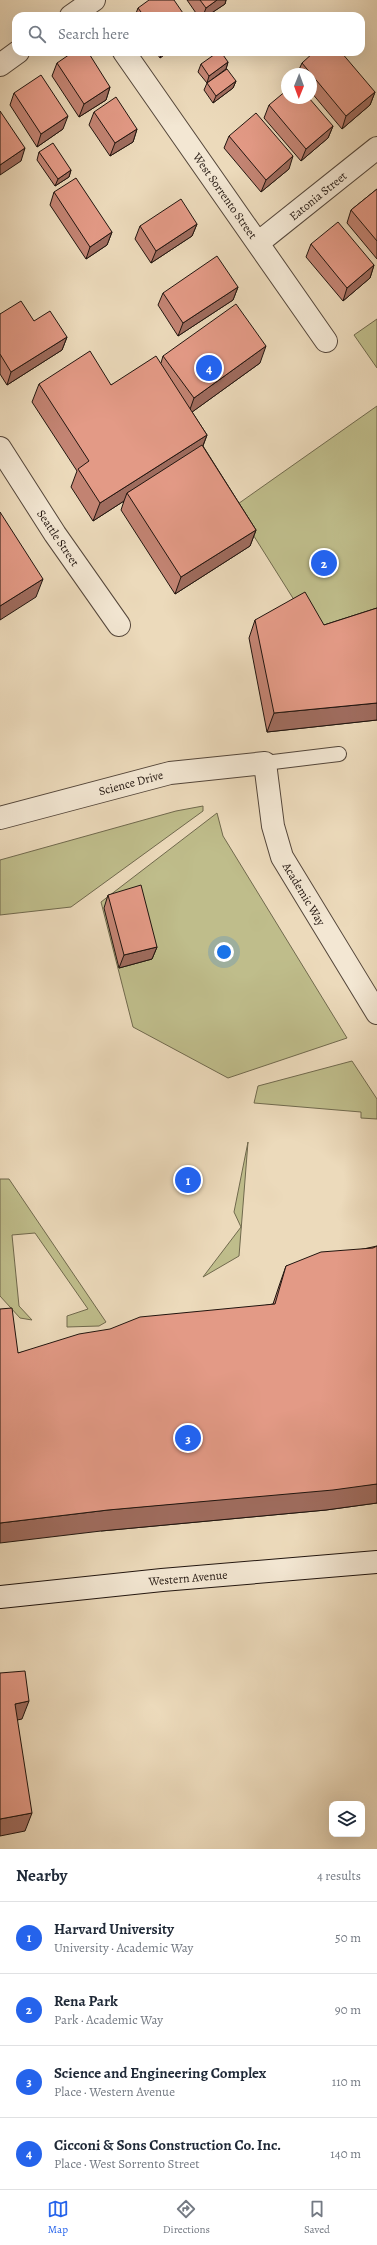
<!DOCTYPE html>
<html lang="en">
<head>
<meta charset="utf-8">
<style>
  :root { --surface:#fff; --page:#f2f2f3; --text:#1f2937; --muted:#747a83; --line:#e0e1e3; --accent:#2563eb }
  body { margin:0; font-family:Alegreya,serif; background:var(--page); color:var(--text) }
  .controls { position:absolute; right:12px; bottom:12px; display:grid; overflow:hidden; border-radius:8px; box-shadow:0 4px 16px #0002 }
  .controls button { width:36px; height:36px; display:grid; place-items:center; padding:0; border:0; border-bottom:1px solid var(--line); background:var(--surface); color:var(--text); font:20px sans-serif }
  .compass { position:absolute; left:281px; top:68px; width:36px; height:36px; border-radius:50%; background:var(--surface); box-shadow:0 4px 16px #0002; rotate:181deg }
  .you { position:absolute; left:224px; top:952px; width:14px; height:14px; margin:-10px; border:3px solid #fff; border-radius:50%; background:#1a73e8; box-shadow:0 0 0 6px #1a73e833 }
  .badge { display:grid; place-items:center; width:26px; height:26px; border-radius:50%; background:var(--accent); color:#fff; font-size:13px; font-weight:700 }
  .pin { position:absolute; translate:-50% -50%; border:2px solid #fff; box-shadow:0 1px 4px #0006 }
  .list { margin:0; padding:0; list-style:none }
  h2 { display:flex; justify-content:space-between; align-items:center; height:52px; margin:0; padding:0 16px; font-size:17px }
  h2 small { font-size:13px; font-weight:400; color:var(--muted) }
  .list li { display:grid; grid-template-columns:26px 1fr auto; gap:12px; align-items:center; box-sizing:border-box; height:72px; padding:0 16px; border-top:1px solid var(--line) }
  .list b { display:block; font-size:15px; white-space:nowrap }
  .list p { margin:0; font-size:13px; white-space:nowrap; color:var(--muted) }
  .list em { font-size:13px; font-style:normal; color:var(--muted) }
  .icon { flex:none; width:22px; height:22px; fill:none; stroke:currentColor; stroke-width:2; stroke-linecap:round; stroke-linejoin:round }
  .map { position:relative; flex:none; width:377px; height:1849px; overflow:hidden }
  .search { position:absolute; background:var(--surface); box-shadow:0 4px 16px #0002; left:12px; right:12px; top:12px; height:44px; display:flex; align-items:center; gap:10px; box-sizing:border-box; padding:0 14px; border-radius:12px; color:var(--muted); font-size:15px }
  .sheet { height:340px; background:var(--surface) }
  nav { display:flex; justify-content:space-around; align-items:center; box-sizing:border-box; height:56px; border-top:1px solid var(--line); background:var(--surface); font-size:11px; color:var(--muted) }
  nav a { display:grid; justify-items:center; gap:2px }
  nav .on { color:var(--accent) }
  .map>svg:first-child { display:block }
  .green { fill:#bfbd8b; stroke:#70694d }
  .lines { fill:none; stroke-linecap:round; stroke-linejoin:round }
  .lane-casing { stroke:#54463a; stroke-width:16 }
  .street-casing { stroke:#54463a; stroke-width:24 }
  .secondary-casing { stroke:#21150f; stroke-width:24 }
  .lane { stroke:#f3e7d3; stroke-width:14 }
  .street { stroke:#f3e7d3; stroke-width:22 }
  .secondary { stroke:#f3e7d3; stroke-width:22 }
  .wall { fill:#c38473; stroke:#21150f }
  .shaded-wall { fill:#9f6c5e; stroke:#21150f }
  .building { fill:#e39a86; stroke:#21150f }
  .labels { text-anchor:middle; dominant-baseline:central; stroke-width:3.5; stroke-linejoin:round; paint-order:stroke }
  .street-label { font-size:12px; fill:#21150f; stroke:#f3e7d3 }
</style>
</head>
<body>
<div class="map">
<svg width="377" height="1849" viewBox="0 0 377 1849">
  <rect width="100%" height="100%" fill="#ecdabb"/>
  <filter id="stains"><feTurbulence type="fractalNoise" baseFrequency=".005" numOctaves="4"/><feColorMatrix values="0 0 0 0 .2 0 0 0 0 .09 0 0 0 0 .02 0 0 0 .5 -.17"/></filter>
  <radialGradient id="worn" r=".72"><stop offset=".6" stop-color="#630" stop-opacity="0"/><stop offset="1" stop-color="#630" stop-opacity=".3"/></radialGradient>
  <!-- green -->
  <path class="green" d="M377,319V368L354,335Z
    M377,406V619L318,638L235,506Z
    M203,806V811L71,907L0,915V860L176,811Z
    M217,813L223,836L347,1038L228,1078L133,1027L101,902Z
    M352,1061L377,1099V1119L361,1118V1112L254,1103L258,1086Z
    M248,1142L239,1256L203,1277L241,1227L234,1212Z
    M0,1179H9L106,1322L99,1326L67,1327V1316L88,1309L35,1233L12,1235L19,1306L32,1320L20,1318L0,1296Z"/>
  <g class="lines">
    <!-- lane casing -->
    <g class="lane-casing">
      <path id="lane" d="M265,763L339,754"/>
    </g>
    <!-- street casing -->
    <g class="street-casing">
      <path id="street" d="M71,16L94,0
        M124,52L326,341
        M0,65L18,52
        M258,243L377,148
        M0,448L55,534L119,625
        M0,818L170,773L265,763L273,826L282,857L377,1013"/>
    </g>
    <!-- secondary casing -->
    <g class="secondary-casing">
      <path id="secondary" d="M0,1597L162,1580L377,1562"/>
    </g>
    <!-- lane -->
    <use href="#lane" class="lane"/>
    <!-- street -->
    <use href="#street" class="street"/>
    <!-- secondary -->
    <use href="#secondary" class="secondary"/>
  </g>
  <!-- wall -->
  <path class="wall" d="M187,0H226L225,4L207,16H198Z
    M138,8L185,16H135Z
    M156,52H168L160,58Z
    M228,62L226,69L207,83L198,72L201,64Z
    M57,63L110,87L106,100L79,117L52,76Z
    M302,63L375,92L370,105L342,129L311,92V74H297Z
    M236,81L233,88L213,103L204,90L207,83Z
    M14,93L63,129L37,147L10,105Z
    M269,105L333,126L328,138L301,161L264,118Z
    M94,112L137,129L133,142L110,156L89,125Z
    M229,136L289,169L261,192L224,148Z
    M39,152L71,170L69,177L55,186L37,160Z
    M377,189V259L347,223L351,210Z
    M54,192L112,232L107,245L86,259L50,205Z
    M197,224L192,236L151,263L135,239L140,226Z
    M311,244L374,265L370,278L343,301L306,257Z
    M238,287L233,300L178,336L158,305L163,293Z
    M0,314L34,321L67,337L62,350L7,385L0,374Z
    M163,356L260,363L192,412L207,435L203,446L256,530L250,546L175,594L121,510L124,501L93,521L71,487L77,471L32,402L39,384L111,385L161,363Z
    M377,608V720L267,732L249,638L255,620L324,625Z
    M108,895L157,947L152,959L119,968L104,908Z
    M377,1246V1503L326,1510L101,1531L18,1353L273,1304L279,1286L286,1266Z"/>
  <!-- shaded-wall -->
  <path class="shaded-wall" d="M217,0H226L225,4L207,16H203L206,8Z
    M162,52H168L160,58Z
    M228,62L226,69L207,83L209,76Z
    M236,81L233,88L213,103L216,96Z
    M110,87L106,100L79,117L84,104Z
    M375,92L370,105L342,129L346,116Z
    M68,116L63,129L37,147L41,134Z
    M333,126L328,138L301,161L306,149Z
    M137,129L133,142L110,156L115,143Z
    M25,148L21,161L0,175V165Z
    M293,156L289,169L261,192L266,180Z
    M71,170L69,177L55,186L58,179Z
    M197,224L192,236L151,263L156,251Z
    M112,232L107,245L86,259L90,247Z
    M374,265L370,278L343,301L347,288Z
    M238,287L233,300L178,336L183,323Z
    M67,337L62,350L7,385L11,372Z
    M266,346L260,363L188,415L194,398Z
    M207,435L200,453L127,493L124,501L93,521L100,503Z
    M256,530L250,546L175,594L181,577Z
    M43,579L36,597L0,620V606Z
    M377,703V720L267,732L274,713Z
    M157,947L152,959L119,968L124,955Z
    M377,1484V1503L326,1510L101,1531L0,1543V1523L108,1510Z
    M29,1701L22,1719L8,1722L15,1704Z
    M32,1813L25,1831L0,1836V1819Z"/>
  <!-- building -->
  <path class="building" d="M149,0H174L185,16H144L138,8Z
    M200,0H217L206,8Z
    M73,52H88L110,87L84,104L57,63Z
    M218,52H221L228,62L209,76L201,64Z
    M314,52H341L375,92L346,116L302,63Z
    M227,69L236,81L216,96L207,83Z
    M41,75L68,116L41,134L14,93Z
    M287,90V98H309L333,126L306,149L269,105Z
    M116,97L137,129L115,143L94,112Z
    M0,111L25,148L0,165Z
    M256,113L293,156L266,180L229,136Z
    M53,143L71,170L58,179L39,152Z
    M76,178L112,232L90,247L54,192Z
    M377,189V241L351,210Z
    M181,199L197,224L156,251L140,226Z
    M338,222L374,265L347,288L311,244Z
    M217,256L238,287L183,323L163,293Z
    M21,301L34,321L50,311L67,337L11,372L0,354V314Z
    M236,304L266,346L194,398L163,356Z
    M90,351L111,385L156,356L207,435L100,503L78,469L89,461L39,384Z
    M202,445L256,530L181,577L127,493Z
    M0,512L43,579L0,606Z
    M305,592L324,625L377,608V703L274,713L255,620Z
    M141,885L157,947L124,955L108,895Z
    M377,1246V1484L333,1490L108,1510L0,1523V1309L12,1308L18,1353L79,1334L110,1329L140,1317L275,1304L286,1266L321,1252L373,1248Z
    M25,1671L29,1701L15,1704L32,1813L0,1819V1673Z"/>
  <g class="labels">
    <!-- street labels -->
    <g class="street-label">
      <text transform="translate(225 196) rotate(55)">West Sorrento Street</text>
      <text transform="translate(318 196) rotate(-39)">Eatonia Street</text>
      <text transform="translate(58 538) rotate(56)">Seattle Street</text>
      <text transform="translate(131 783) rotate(-15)">Science Drive</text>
      <text transform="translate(304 894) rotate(59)">Academic Way</text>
      <text transform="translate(188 1578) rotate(-5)">Western Avenue</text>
    </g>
  </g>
  <rect width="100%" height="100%" filter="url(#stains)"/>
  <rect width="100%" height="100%" fill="url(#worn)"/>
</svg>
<div class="controls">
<button><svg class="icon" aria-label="layers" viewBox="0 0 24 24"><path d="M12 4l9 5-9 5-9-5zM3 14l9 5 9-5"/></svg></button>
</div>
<svg class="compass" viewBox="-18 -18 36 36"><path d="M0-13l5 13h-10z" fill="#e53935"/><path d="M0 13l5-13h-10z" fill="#747a83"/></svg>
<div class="you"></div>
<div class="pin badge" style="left:188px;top:1180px">1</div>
<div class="pin badge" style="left:324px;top:563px">2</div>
<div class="pin badge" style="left:188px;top:1438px">3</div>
<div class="pin badge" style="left:209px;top:368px">4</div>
<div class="search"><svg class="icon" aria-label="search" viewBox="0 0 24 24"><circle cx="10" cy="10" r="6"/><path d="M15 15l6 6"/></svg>Search here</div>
</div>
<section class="sheet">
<h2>Nearby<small>4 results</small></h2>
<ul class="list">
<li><span class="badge">1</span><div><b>Harvard University</b><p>University · Academic Way</p></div><em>50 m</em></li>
<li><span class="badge">2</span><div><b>Rena Park</b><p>Park · Academic Way</p></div><em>90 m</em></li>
<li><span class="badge">3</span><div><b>Science and Engineering Complex</b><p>Place · Western Avenue</p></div><em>110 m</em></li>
<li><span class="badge">4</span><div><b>Cicconi &amp; Sons Construction Co. Inc.</b><p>Place · West Sorrento Street</p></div><em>140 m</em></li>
</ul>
</section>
<nav>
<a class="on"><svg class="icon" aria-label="map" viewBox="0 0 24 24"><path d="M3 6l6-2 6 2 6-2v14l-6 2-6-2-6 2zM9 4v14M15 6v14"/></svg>Map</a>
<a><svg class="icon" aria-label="directions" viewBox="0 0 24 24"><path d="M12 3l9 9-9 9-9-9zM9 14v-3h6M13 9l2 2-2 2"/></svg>Directions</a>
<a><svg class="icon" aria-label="saved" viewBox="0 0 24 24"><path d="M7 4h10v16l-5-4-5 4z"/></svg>Saved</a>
</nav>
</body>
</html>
